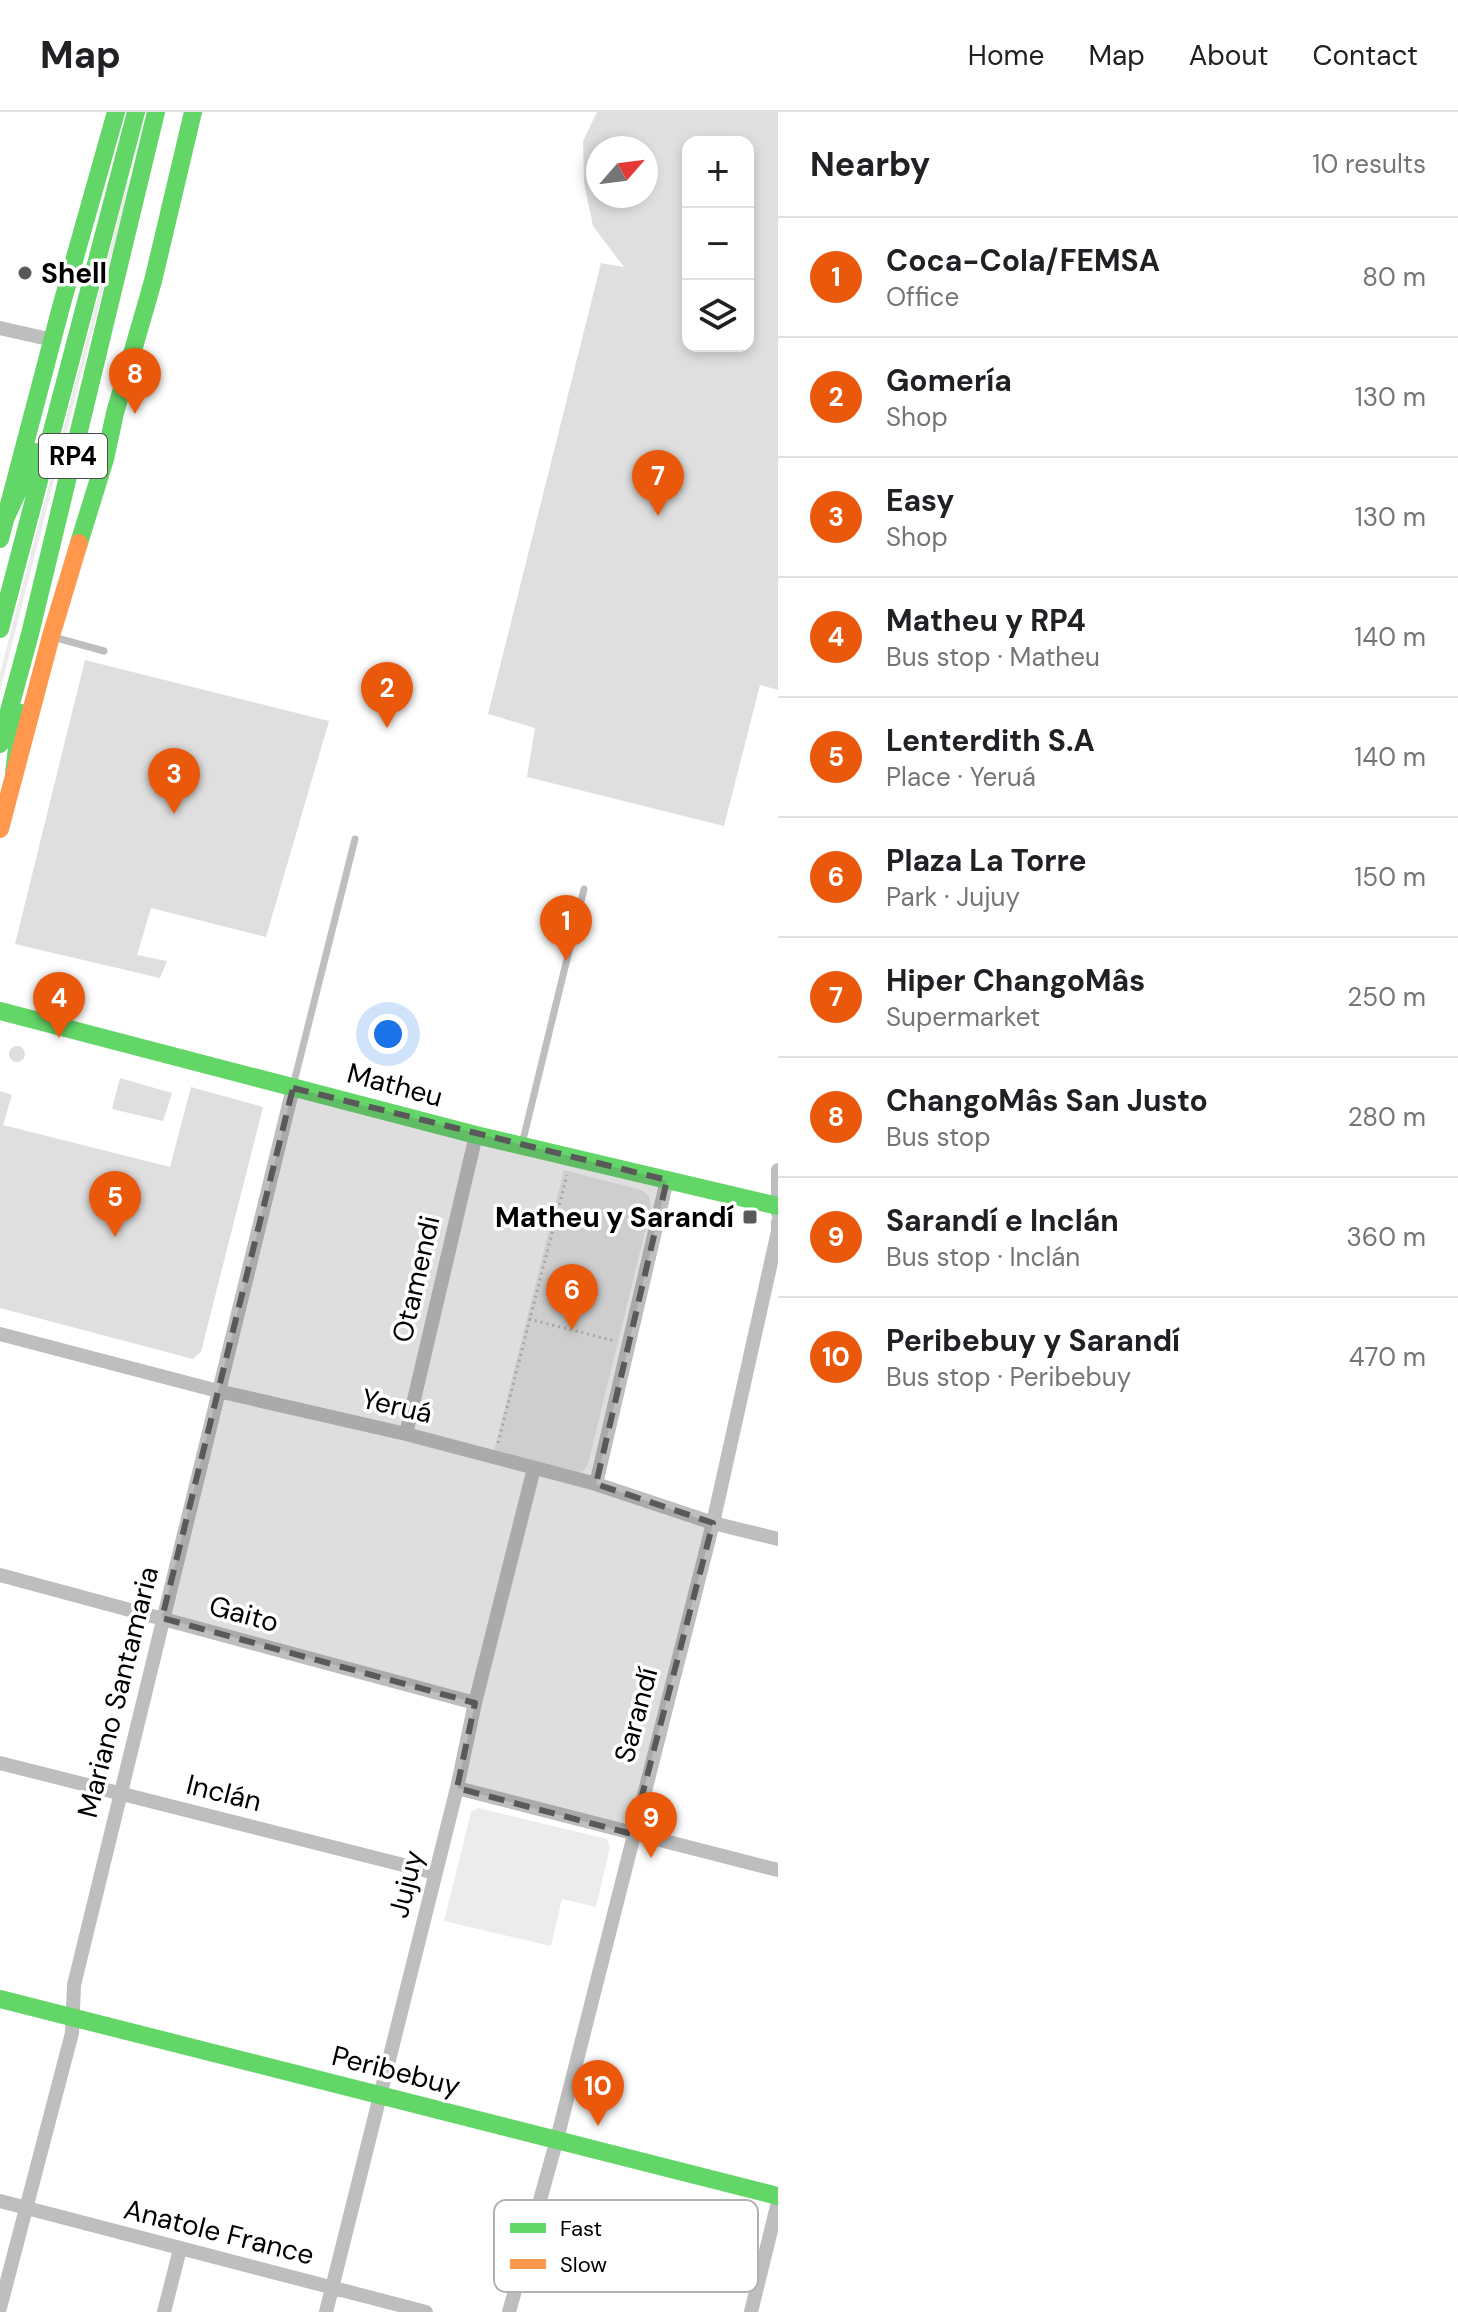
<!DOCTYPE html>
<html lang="en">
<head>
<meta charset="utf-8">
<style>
  :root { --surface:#fff; --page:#f2f2f2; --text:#202124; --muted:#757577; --line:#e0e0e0; --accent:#ea580c }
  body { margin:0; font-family:"DM Sans",sans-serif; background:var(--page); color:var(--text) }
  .controls { position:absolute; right:24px; top:24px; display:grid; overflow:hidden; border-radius:16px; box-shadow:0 4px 12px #0003 }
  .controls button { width:72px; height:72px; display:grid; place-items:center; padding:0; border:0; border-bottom:2px solid var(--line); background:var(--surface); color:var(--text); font:40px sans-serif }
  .compass { position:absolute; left:586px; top:24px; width:72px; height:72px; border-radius:50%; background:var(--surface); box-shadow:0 4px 12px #0003; rotate:62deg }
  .you { position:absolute; left:388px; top:922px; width:28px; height:28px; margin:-20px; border:6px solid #fff; border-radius:50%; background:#1a73e8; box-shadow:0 0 0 12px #1a73e833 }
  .badge { display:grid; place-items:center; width:52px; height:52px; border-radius:50%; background:var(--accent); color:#fff; font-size:26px; font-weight:700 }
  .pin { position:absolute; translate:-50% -66px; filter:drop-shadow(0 2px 4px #0008) }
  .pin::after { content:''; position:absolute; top:42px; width:28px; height:24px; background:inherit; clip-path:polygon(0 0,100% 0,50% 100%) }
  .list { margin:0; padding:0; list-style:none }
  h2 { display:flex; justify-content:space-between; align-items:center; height:104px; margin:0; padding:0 32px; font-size:34px }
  h2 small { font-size:26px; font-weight:400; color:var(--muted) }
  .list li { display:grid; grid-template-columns:52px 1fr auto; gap:24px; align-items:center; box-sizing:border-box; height:120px; padding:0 32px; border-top:2px solid var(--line) }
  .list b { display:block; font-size:30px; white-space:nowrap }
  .list p { margin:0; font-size:26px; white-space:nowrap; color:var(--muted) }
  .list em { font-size:26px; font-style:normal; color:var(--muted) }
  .icon { flex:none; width:44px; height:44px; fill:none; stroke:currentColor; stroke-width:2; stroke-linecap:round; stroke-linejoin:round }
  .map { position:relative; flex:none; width:778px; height:2200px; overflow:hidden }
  header { display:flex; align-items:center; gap:48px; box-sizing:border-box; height:112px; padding:0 40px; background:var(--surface); border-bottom:2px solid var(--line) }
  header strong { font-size:38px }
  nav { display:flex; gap:44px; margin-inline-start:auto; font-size:28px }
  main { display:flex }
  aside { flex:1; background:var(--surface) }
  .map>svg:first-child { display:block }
  .green { fill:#ececec }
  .building { fill:#dfdfdf; fill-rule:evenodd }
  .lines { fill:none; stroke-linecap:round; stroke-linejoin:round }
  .path { stroke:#b9b9b9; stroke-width:3; stroke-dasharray:2 4; stroke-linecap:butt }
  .lane { stroke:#bebebe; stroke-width:7 }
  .street { stroke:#bebebe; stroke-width:14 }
  .fast { stroke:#63d668; stroke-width:18 }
  .slow { stroke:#ff974d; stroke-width:18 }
  .marked { fill:#595959; fill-opacity:0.2; stroke:#595959; stroke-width:6; stroke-dasharray:16 10; stroke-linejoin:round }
  .poi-dot { fill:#595959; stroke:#fff; stroke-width:3 }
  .labels { text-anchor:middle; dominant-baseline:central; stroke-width:7; stroke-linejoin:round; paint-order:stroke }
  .shield { fill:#fff; stroke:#4c4c4c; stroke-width:2 }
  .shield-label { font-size:26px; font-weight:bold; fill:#000 }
  .poi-label { font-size:28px; font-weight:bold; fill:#000; stroke:#fff; text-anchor:start }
  .street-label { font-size:28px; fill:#000; stroke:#fff }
  .key { fill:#fff; stroke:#b2b2b2; stroke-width:2 }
  .key-label { font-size:22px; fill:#000 }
</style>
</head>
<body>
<header>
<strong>Map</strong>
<nav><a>Home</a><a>Map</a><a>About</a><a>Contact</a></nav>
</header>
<main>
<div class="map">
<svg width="778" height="2200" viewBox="0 0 778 2200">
  <rect width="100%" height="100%" fill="#fff"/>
  <!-- green -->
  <path class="green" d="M127,71L129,77L0,579V561Z
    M564,1058L641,1078L649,1084L651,1095L588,1352L584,1358L578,1361L494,1339Z
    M478,1696L607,1727L610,1735L596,1795L562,1787L551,1834L444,1809L471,1700Z"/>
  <!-- building -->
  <path class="building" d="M597,0H778V578L760,573L724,714L527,665L535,616L488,602L601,151L624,155L593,114L584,71L583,29ZM688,30H748V234H688ZM598,36H646V84H598Z
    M85,548L329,609L266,825L151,796L137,843L167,849L160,866L15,832Z
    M9 942a8 8 0 1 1 16 0a8 8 0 1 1-16 0Z
    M120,966L172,981L163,1009L112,997Z
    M191,975L263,995L201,1240L193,1247L0,1196V979L12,983L3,1013L170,1055Z"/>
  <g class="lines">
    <!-- path -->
    <path class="path" d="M529,1207L615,1229
      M498,1331L567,1063"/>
    <!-- lane -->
    <path class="lane" d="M53,525L104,539
      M293,974L355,727
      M522,1032L584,777"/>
    <!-- street -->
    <path class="street" d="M0,216L53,228
      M778,1101V1058
      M0,1222L218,1279L406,1322L596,1372L713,1411L778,1427
      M406,1322L476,1023
      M596,1372L667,1068
      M0,1463L475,1591
      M0,1651L435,1761
      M457,1676L778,1758
      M0,2089L426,2200
      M0,2196L72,1921L74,1873L293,976
      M164,2200L180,2137
      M326,2200L457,1676L475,1591L534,1356
      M509,2200L557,2027L713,1411L778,1119V1110
      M751,2200L778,2090"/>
    <!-- fast -->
    <path class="fast" d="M6,405L36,340
      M0,427L61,195L116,0
      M79,431L105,347L115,301L153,169L193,0
      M0,517L136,0
      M0,632L30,522L156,0
      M14,662L21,601
      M0,899L476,1023L778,1094
      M0,1887L778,2084"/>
    <!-- slow -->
    <path class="slow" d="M0,717L51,524L79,431"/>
  </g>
  <!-- marked area -->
  <path class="marked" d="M293,976L667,1068L596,1372L713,1411L632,1722L457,1676L475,1591L162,1506Z"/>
  <!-- markers -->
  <g class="poi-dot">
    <circle cx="25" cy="161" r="8"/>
    <rect x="742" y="1097" width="16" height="16" rx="4"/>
  </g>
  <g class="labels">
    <!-- shield labels -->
    <rect class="shield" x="39" y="322" width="68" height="44" rx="6"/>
    <g class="shield-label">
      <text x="73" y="344">RP4</text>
    </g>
    <!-- poi labels -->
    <g class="poi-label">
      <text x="41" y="161">Shell</text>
      <text x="734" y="1105" text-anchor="end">Matheu y Sarandí</text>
    </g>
    <!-- street labels -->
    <g class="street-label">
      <text transform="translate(395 973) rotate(15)">Matheu</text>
      <text transform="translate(416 1167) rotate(-77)">Otamendi</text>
      <text transform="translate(397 1294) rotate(13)">Yeruá</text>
      <text transform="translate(244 1502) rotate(15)">Gaito</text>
      <text transform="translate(118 1580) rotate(-76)">Mariano Santamaria</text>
      <text transform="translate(636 1603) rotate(-75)">Sarandí</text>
      <text transform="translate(224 1681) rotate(14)">Inclán</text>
      <text transform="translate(406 1772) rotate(-76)">Jujuy</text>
      <text transform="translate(396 1959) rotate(14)">Peribebuy</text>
      <text transform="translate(219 2120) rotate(14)">Anatole France</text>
    </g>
  </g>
  <!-- legend -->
  <rect x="494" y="2088" width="264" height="92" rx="12" class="key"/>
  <rect x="510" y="2111" width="36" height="10" fill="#63d668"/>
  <rect x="510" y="2147" width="36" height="10" fill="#ff974d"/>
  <g class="key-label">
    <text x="560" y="2124">Fast</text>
    <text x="560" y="2160">Slow</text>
  </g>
</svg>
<div class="controls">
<button>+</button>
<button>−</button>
<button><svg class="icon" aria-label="layers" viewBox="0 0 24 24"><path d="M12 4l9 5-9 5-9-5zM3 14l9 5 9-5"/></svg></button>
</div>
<svg class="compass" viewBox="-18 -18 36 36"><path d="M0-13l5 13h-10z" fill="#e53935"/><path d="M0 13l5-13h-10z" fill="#757577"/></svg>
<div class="you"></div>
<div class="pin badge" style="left:566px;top:849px">1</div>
<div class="pin badge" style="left:387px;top:616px">2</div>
<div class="pin badge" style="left:174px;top:702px">3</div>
<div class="pin badge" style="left:59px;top:926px">4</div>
<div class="pin badge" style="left:115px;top:1125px">5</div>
<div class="pin badge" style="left:572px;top:1218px">6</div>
<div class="pin badge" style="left:658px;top:404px">7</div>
<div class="pin badge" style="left:135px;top:302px">8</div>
<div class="pin badge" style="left:651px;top:1746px">9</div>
<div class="pin badge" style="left:598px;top:2014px">10</div>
</div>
<aside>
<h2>Nearby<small>10 results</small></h2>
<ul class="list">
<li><span class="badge">1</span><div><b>Coca-Cola/FEMSA</b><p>Office</p></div><em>80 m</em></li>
<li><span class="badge">2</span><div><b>Gomería</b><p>Shop</p></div><em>130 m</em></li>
<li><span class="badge">3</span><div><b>Easy</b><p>Shop</p></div><em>130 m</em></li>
<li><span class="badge">4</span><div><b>Matheu y RP4</b><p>Bus stop · Matheu</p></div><em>140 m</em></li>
<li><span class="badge">5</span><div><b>Lenterdith S.A</b><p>Place · Yeruá</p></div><em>140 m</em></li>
<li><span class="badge">6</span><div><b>Plaza La Torre</b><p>Park · Jujuy</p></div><em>150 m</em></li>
<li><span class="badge">7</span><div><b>Hiper ChangoMâs</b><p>Supermarket</p></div><em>250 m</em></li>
<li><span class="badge">8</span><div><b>ChangoMâs San Justo</b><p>Bus stop</p></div><em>280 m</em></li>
<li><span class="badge">9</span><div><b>Sarandí e Inclán</b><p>Bus stop · Inclán</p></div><em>360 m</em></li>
<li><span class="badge">10</span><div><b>Peribebuy y Sarandí</b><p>Bus stop · Peribebuy</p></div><em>470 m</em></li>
</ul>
</aside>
</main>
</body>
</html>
